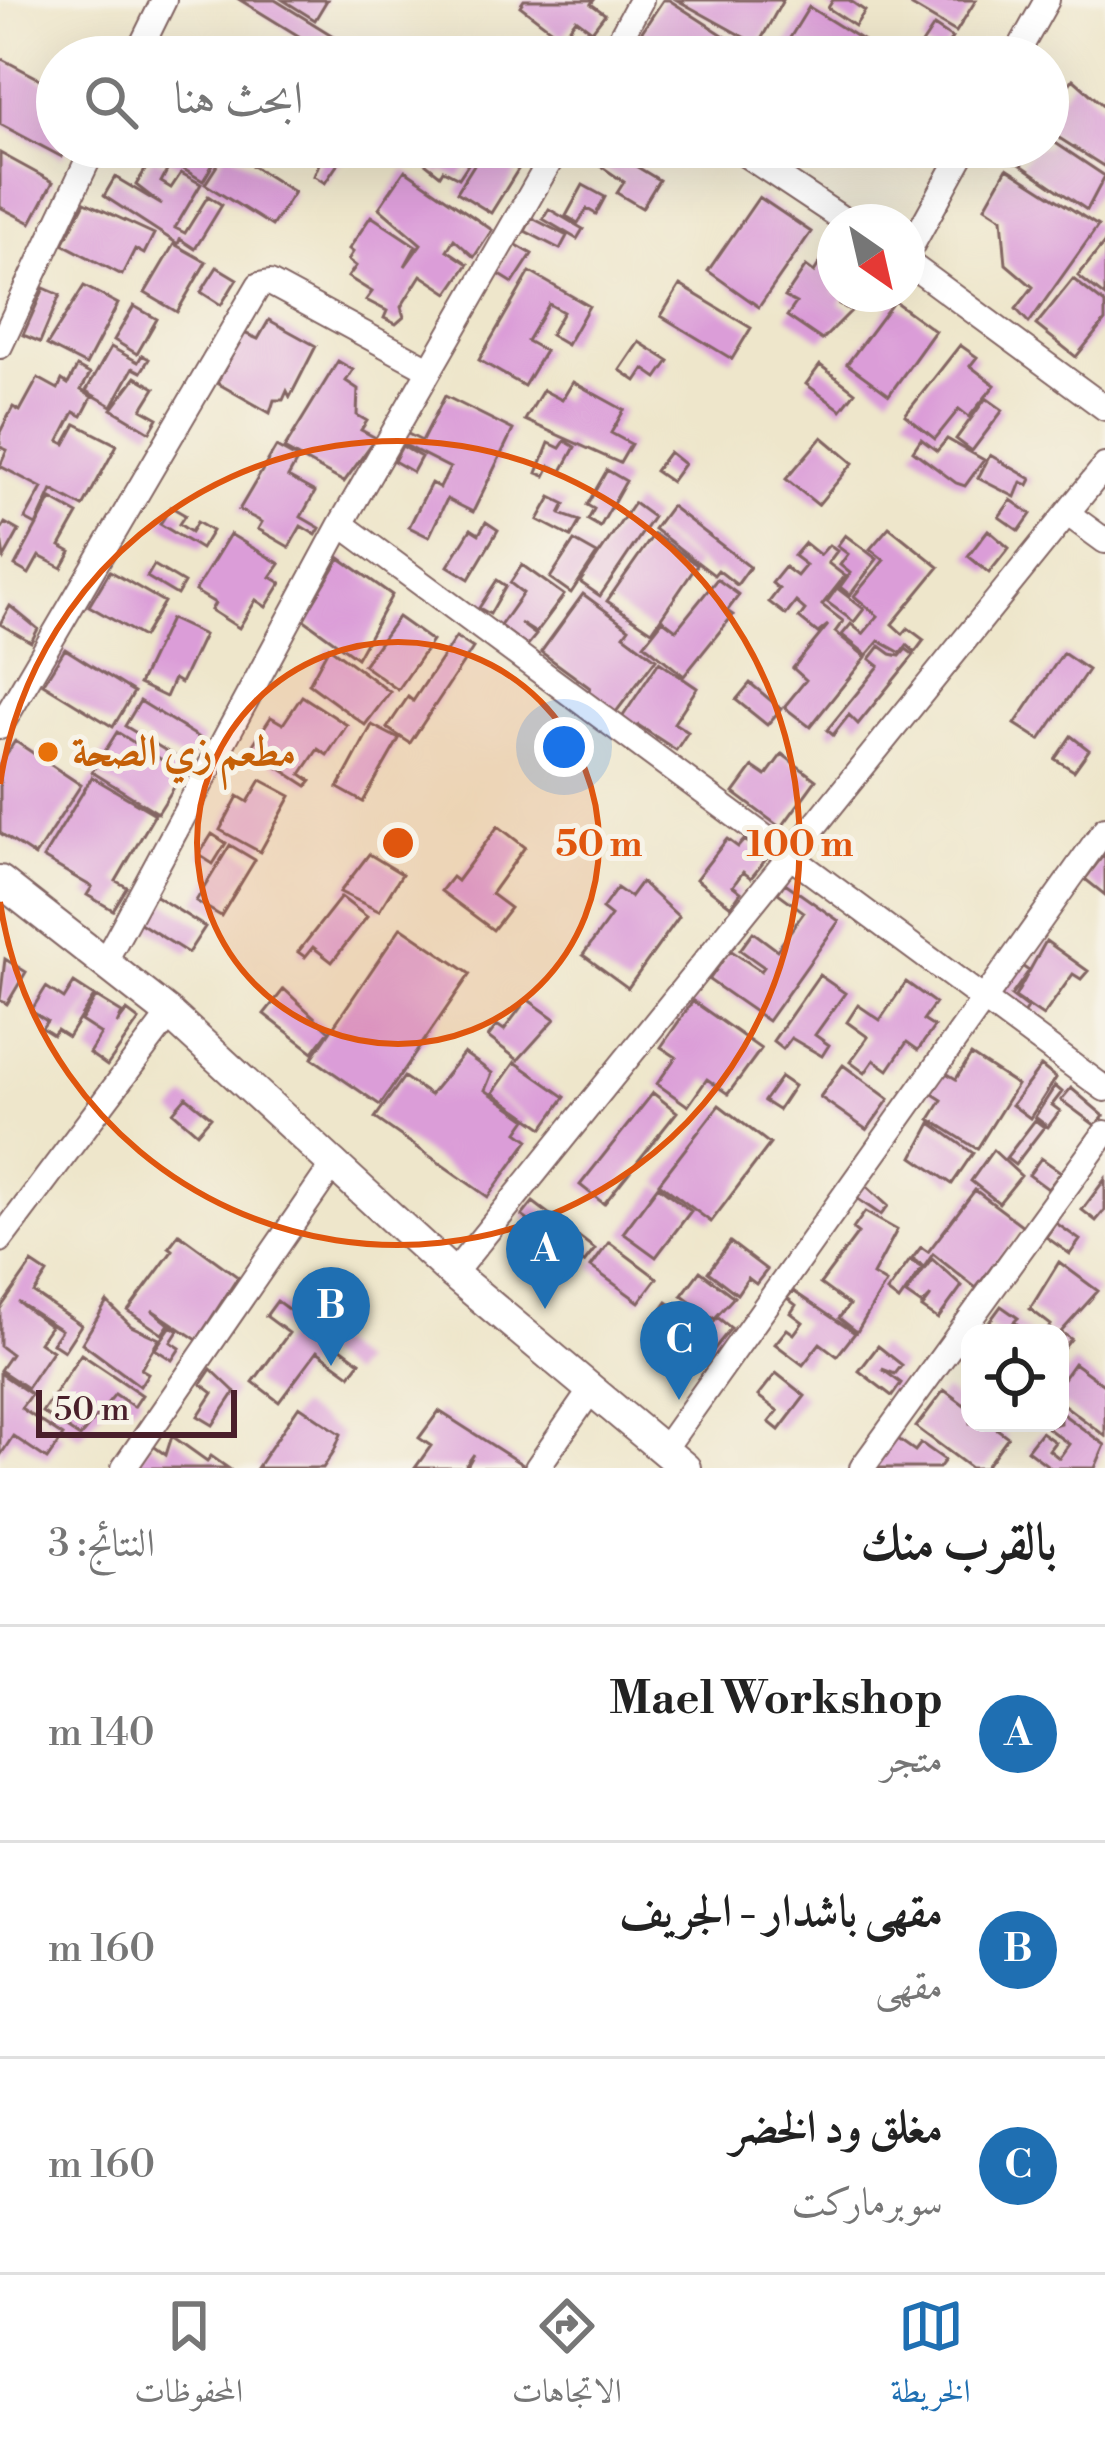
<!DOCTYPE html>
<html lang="ar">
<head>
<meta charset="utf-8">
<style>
  :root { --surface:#fff; --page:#f2f2f2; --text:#222; --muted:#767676; --line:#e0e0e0; --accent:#1f6fb2 }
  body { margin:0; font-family:"Libre Bodoni",Amiri,serif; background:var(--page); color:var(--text); direction:rtl }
  .controls { position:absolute; right:36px; bottom:36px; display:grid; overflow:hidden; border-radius:24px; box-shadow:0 12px 48px #0002 }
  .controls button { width:108px; height:108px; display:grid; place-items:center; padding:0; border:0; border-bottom:3px solid var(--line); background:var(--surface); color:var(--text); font:60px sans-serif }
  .compass { position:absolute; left:817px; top:204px; width:108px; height:108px; border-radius:50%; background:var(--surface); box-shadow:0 12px 48px #0002; rotate:146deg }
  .scale { position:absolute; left:36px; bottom:30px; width:201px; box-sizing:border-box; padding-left:12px; border:6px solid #4a1f2b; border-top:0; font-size:33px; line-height:42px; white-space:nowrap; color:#4a1f2b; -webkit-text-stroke:9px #f7f3e8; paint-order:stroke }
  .you { position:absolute; left:564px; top:747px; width:42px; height:42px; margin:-30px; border:9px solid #fff; border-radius:50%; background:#1a73e8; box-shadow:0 0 0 18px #1a73e833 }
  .badge { display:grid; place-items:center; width:78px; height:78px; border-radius:50%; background:var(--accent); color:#fff; font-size:39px; font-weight:700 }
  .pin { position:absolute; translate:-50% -99px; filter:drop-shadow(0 3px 6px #0008) }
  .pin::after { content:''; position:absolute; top:63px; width:42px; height:36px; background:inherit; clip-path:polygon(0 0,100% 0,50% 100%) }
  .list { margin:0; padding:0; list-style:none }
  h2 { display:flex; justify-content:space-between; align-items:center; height:156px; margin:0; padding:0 48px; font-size:51px }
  h2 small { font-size:39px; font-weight:400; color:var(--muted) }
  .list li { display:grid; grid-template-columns:78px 1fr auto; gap:36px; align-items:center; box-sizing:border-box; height:216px; padding:0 48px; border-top:3px solid var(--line) }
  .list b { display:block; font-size:45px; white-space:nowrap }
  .list p { margin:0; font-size:39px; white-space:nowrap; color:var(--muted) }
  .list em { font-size:39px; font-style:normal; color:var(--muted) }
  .icon { flex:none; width:66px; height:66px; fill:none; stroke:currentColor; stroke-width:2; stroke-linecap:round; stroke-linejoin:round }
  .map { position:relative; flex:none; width:1105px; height:1468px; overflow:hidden; direction:ltr }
  .search { position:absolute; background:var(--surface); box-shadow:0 12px 48px #0002; left:36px; right:36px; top:36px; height:132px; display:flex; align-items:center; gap:30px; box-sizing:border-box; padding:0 42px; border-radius:66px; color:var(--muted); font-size:45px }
  .sheet { height:804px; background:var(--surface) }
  nav { display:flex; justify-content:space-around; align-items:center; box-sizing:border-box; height:168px; border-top:3px solid var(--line); background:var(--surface); font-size:33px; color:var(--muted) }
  nav a { display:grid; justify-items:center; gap:6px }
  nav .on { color:var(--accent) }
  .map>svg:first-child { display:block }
  .building { fill:#db9dd8 }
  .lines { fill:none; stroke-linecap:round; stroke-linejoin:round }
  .minor-casing { stroke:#836563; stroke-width:28 }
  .tertiary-casing { stroke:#836563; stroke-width:34 }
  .minor { stroke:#fff; stroke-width:24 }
  .tertiary { stroke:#fff; stroke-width:30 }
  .ring { fill:none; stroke:#e0560e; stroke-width:6 }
  .food-dot { fill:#e8710a; stroke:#f7f3e8; stroke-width:4.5 }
  .labels { text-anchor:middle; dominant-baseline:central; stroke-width:10; stroke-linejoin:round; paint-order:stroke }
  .food-label { font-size:42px; font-weight:bold; fill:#c56008; stroke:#f7f3e8; text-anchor:start }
  .centre { fill:#e0560e; stroke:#f7f3e8; stroke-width:6 }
  .ring-label { font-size:36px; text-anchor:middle; font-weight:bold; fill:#e0560e; stroke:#f7f3e8; stroke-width:10; stroke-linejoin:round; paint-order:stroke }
</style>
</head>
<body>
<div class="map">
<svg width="1105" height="1468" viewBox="0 0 1105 1468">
  <rect width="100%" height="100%" fill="#f7f3e8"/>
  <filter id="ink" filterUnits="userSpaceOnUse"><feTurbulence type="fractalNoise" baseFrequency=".00833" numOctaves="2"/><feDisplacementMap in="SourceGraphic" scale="24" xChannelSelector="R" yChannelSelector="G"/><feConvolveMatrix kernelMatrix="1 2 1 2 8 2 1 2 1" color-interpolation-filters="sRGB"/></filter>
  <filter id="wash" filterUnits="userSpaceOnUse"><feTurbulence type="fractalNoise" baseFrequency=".004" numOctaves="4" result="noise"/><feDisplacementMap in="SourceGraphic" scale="48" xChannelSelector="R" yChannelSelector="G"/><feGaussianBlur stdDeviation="2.7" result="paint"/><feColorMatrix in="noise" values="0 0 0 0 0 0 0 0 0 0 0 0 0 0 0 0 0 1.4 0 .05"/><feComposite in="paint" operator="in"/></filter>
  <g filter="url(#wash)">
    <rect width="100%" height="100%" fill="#eee6cb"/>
    <g id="blocks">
      <!-- building -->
      <path class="building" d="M240,0H275L338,39L328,54Z
        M283,0H327L315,20Z
        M524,0H594L591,4L605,14L592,31L576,19L562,38L520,6Z
        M663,0H669L757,57H625Z
        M677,0H783L758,45Z
        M833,0H849L865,11L855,26L828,8Z
        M916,0H976L956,32L912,6Z
        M809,7L867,43L858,57L780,54Z
        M934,26L952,38L941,56L922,44Z
        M0,58L51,85L57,147H67L62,157L0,124Z
        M1073,79L1105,107V167L1048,131V115Z
        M1048,138L1105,176L1087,210L1021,165L1034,147H1048Z
        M147,147H218L222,149L203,181Z
        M326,147H349L325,183L314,176Z
        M437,147H474L478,149L459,178L443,170L440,175L425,163Z
        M485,147L519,168L491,213L457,192Z
        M573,147H645L634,165L659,180L642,208L617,193L624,182Z
        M227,150L294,192L272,226L205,184Z
        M0,153L53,182L31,223L0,207Z
        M153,157L169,167L161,182L171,188L181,173L201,184L175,228L185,233L208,196L222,205L195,249L180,239L178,244L104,196L115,177L162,205L136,185Z
        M1007,168L1098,226L1029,323L1016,309L1033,287L1006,264L1002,218L985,207Z
        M405,170L492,230L474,257L454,239L447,250L468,264L448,293L421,275L401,307L404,317L396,324L384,318L387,311L366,300L372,292L348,277L356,266L348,260L353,252L349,249L371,216L416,246L405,266L421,244L379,208Z
        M583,185L605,197L596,214L587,209L578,223L566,216Z
        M759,197L811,232L759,307L708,271Z
        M85,202L154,234L144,254L135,249L122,275L63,244Z
        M549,209L583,229L577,239L543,219Z
        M532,218L567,236L560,249L525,231Z
        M1105,242V297L1078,276Z
        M174,244L206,262L177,312L145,293Z
        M515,244L532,254L513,283L497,273Z
        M821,261L835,271V294H846L839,304L851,311L822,340L787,316L796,303L785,297L806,266L814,272Z
        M217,267L237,279L221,305L201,292Z
        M530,272L589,306L567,345L550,335L563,312L549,304L527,341L545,351L524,386L479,360Z
        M1073,279L1105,304V321L1076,357L1036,325Z
        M680,285L751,328L732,359L661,316Z
        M84,286L118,304L86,365L47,345Z
        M44,288L60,295L40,342L23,335Z
        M894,301L935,331L889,395L847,364Z
        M134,306L157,319L137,354L114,340Z
        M269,320L316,346L290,397L287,391L283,400H274L270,413L217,383L244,333L258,339Z
        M639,342L669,361L657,378L644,369L636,381L620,370Z
        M960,345L977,357L970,366L995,385L969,417L959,409L935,439L905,415Z
        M111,347L138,362L142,355L149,359L141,372L133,368L112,406L86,391Z
        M338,361L353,370L346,381L358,389L357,415L367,421L361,430L376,438L344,482L284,449Z
        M820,365L855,392L841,410L806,384Z
        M77,367L90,374L81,390L92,397L82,416L74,412L59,441L65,444L76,424L117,445L83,507L52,490L36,525L25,519L42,488L0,466L7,450L0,447V432L13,407L20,411L38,378L58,389L62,380L68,384Z
        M136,377L155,388L142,409L158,418L150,432L112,409Z
        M573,382L624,410L611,433L631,444L620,463L525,420L543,390L562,400Z
        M445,396L513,430L473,512L447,499L429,537L409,527L431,483L440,488L450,468L401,443L406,433L422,441Z
        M986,398L1003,410L972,451L956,439Z
        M822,437L853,463L818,505L786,479Z
        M921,439L937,451L947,439L984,460L965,486L956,483L913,451Z
        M565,441L575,447L562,471L550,466L545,476L537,473L549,443L560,448Z
        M402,446L421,457L413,472L394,461Z
        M276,447L298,459L288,477L315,492L301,517L320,528L316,535L301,526L289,547L258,529L262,522L239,510Z
        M669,452L684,464L671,482L655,471Z
        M990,455L1031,479L1028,485L1021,482L1015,497L978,478Z
        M607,470L626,481L600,527L588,520L594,509L587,505Z
        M551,497L565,504L560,514L580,521L571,537L538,520Z
        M51,499L78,514L60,546L71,552L62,568L39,556L29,574L15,566Z
        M1011,500L1031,514L1019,531L999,517Z
        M634,503L653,517L600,596L580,582Z
        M671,506L750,567L737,585L718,570L714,575L654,529Z
        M171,507L185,515L179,524L191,532L197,522L212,531L201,549L160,524Z
        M486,522L498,530L469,579L448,566L471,529L479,534Z
        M5,523L19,531L4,558L0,532Z
        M889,527L939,567L892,624L903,634L908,628L924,640L915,652L907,645L901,653L879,641L867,655L842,635L851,624L863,634L878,616L854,596L884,560L870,549Z
        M988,530L1009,548L989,573L968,556Z
        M230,534L280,564L271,577L281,583L266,607L256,600L239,628L211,610L215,603L195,591Z
        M654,534L697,565L652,631L607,601Z
        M845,535L877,559L850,595L840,587L850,573L840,565L848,554L837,546Z
        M574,541L597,554L571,593L550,578Z
        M805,543L820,555L829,545L837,551L828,563L845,576L822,605L843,621L835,632L866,657L810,727L784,707L806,680L793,668L828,625L818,633L799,618L805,610L796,602L786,615L769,602L779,589L772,583L785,567L797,576L806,565L794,556Z
        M340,558L392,595L357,658L303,619Z
        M154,565L184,583L177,595L147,577Z
        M522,565L564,595L536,633L520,623L536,635L527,646L500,626L523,593L510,583Z
        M110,571L164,602L143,637L89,606Z
        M717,579L739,595L727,611L733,615L684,676L644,644L663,620L676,630Z
        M497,580L506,586L490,614L479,608Z
        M837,588L864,609L854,622L827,602Z
        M583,594L629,628L624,635L656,659L613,716L585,696L590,688L541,652Z
        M10,606L38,629L31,642L0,624Z
        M398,617L432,641L398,690L363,665Z
        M170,619L204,635L181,683L174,679L166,697L139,684Z
        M456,637L473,648L410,743L387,728L408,697L413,701Z
        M880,646L891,654L900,656L906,649L914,655L858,724L849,715L833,735L827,730L879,666L870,659Z
        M329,647L390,692L365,725L309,684Z
        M65,649L134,692L113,727L43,684Z
        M1063,653L1088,670L1040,740L1015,724Z
        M659,662L697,688L674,723L688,732L676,750L638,725L631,735L617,725Z
        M750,683L781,709L767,725L736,700Z
        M302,696L347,725L327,755L318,749L301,774L311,781L307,786L250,749L271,717L283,724Z
        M140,701L203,740L188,764L125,726Z
        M372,725L399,739L363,802L338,788Z
        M117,732L183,773L158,813L92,772Z
        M1071,736L1089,750L1074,771L1055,759Z
        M15,741L81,785L35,856L0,833V764Z
        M782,754L816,780L781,828L734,793L753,767L766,776Z
        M92,777L155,814L116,881L127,887L113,910L87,895L92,887L43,858Z
        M261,780L291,796L260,852L220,830L238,796L248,802Z
        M498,826L525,847L491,894L510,908L493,930L441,891L452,877L457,881Z
        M212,834L226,843L213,864L199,855Z
        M727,839L738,847L744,840L767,858L751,878L743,872L733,886L741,892L731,906L696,879Z
        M230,845L255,860L221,916L196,901Z
        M1105,853V895L1085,879Z
        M369,854L402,874L379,911L340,892Z
        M641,882L679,917L628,988L583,955L611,916L602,909L617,888L630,897Z
        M785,883L839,921L768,1021L709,980L730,950L761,971L764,967L740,950L753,932L777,950L804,912L778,893Z
        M154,895L205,927L188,953L137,921Z
        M341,897L367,917L332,962L313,947L305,957L298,952Z
        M401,927L470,974L380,1105L312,1058Z
        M1046,941L1088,971L1081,979L1073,974L1043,1016L1015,997Z
        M5,959L26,972L7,1004L0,1000Z
        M1019,964L1029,971L1011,996L1027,1008L1023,1014L997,994Z
        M819,975L845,993L815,1035L829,1045L822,1056L791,1038L783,1049L773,1041Z
        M906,982L935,1003L923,1020L934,1027L918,1050L907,1042L888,1070L874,1060L865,1073L850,1062L868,1037L847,1022L858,1005L880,1020Z
        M74,983L94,996L68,1037L57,1030L53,1035L42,1028L47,1021L31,1011L46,987L64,999Z
        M284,989L329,1031L313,1052L264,1014Z
        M96,997L122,1013L117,1024L127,1011L139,1020L107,1066L89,1053L101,1034L81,1021Z
        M527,999L555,1019L518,1060L488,1037L497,1025L504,1030Z
        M693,1001L761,1049L728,1094L707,1079L688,1106L657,1084L676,1057L661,1047Z
        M464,1053L492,1073L485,1090L527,1119L518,1132L529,1140L488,1197L375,1118L404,1077L430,1095Z
        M971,1055L1017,1085L977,1149L930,1119L942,1100L928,1091L941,1070L956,1079Z
        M515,1062L565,1097L543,1128L493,1093Z
        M843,1065L889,1099L867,1130L820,1097Z
        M1041,1066L1056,1078L1030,1118L1012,1105Z
        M781,1077L794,1086L778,1110L764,1101Z
        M1055,1086L1062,1092L1052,1105L1060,1111L1048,1127L1035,1117Z
        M1071,1088L1104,1116L1096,1126L1061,1100Z
        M653,1093L677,1112L604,1204L580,1185Z
        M186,1097L211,1117L197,1133L173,1112Z
        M719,1105L770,1144L711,1222L659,1183Z
        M1035,1120L1044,1127L1015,1165L1006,1158Z
        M931,1123L973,1153L952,1184L913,1157Z
        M993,1150L1021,1176L999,1203L971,1181Z
        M1041,1158L1061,1172L1048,1189L1029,1175Z
        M1105,1179V1210L1096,1221L1082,1210Z
        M864,1184L888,1206L881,1215L855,1197Z
        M658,1186L691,1211L656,1257L623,1233Z
        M975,1190L1023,1226L976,1288L933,1254L924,1267L912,1259L921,1247L928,1252Z
        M533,1202L595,1249L584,1263L522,1216Z
        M865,1212L897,1230L873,1275L886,1283L857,1332L839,1318L849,1305L820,1284L858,1233L853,1229Z
        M1056,1223L1080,1240L1070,1254L1046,1237Z
        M179,1234L238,1277L197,1340L152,1310L169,1324L162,1334L128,1311L173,1250L169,1247Z
        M609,1242L657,1278L639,1302L591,1267Z
        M730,1242L767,1270L756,1284L748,1278L737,1294L708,1272Z
        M932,1259L962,1286L938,1319L922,1308L931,1296L922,1305L906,1294Z
        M910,1260L922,1268L899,1301L887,1292Z
        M1059,1262L1098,1291L1061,1332L1071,1339L1060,1353V1333H1045L1051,1325L1030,1309Z
        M32,1263L47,1273L34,1293L81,1325L64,1351L52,1343L61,1330L18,1302L50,1326L39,1342L52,1351L27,1388L0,1370L11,1354L0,1346V1309Z
        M700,1271L734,1297L714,1319L682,1295Z
        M793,1291L855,1333L837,1356L820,1343L803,1365L775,1344L787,1329L794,1334L803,1322L791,1313L796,1305L787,1298Z
        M277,1301L360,1362L350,1375L317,1351L279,1402L253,1382L289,1333L266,1316Z
        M107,1302L131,1326L159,1339L141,1369L148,1373L140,1386L82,1343Z
        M667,1302L697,1323L686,1337L657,1316Z
        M1001,1306L1018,1318L1014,1322L1030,1333H998L987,1325Z
        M717,1317L731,1328L708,1357L695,1347Z
        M171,1326L178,1331L171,1342L180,1348L172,1360L155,1349Z
        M878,1346L902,1365L895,1374L882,1369L901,1383L892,1396L859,1371Z
        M81,1354L142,1395L134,1407L115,1394L80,1437L42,1412Z
        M1074,1363L1105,1386V1436L1060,1402L1062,1380Z
        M211,1369L235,1392L213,1425L198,1416L213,1393L201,1384Z
        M0,1373L31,1394L21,1408L63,1436L47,1459L13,1436L0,1456Z
        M776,1373L805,1396L779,1430L769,1422L778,1411L758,1396Z
        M944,1390L970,1409V1423H989L1008,1437L985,1468H971L916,1427Z
        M299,1406L341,1434L334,1451L323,1468H257Z
        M439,1411L523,1465L521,1468H466L474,1454L464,1468H415L431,1446L419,1438Z
        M1060,1412L1105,1445L1095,1468H1051L1027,1450L1041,1432L1055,1442L1049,1450L1059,1458L1069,1444L1046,1427L1060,1423Z
        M891,1434L915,1451L921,1443L945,1460L939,1468H867Z
        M172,1436L207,1461L211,1456L228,1468H132L149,1443L166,1455Z"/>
    </g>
  </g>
  <g filter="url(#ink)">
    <use href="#blocks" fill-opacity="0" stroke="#836563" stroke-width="3"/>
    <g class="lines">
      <!-- minor casing -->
      <g class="minor-casing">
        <path id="minor" d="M136,57L164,0
          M610,57L641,0
          M1015,57L1047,0
          M734,147L847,222
          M907,254L966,147
          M907,262L1105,408
          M0,346L94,147
          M1068,514L1105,541
          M341,524L1105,1089
          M0,727L259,285L270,283L429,369
          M105,961L341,524L558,147
          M0,1240L170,1014
          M453,1274L1105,466
          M662,1452L1105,829
          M124,1468L335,1162
          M537,1468L589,1393
          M862,1468L1105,1133"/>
      </g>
      <!-- tertiary casing -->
      <g class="tertiary-casing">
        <path id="tertiary" d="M0,881L170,1014L453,1274L685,1468"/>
      </g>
      <!-- minor -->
      <use href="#minor" class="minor"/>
      <!-- tertiary -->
      <use href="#tertiary" class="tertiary"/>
    </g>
  </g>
  <!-- distance rings -->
  <circle cx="398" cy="843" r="201" fill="#e0560e" fill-opacity=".12"/>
  <g class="ring">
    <circle cx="398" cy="843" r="201"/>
    <path d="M0 784A402 402 0 1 1 0 902"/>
  </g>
  <!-- markers -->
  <circle class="food-dot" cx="48" cy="752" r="12"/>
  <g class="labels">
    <!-- food labels -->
    <g class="food-label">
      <text x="72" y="752">مطعم زي الصحة</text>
    </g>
  </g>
  <circle cx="398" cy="843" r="18" class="centre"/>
  <g class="ring-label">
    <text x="599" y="856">50 m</text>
    <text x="800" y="856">100 m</text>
  </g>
</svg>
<div class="controls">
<button><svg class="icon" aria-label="locate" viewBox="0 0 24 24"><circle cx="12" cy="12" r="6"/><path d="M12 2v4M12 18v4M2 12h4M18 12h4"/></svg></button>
</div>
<svg class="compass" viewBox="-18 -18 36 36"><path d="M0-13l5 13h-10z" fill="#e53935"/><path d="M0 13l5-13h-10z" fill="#767676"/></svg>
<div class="scale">50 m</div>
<div class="you"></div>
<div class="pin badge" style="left:545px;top:1309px">A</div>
<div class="pin badge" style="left:331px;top:1366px">B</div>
<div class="pin badge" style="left:679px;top:1400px">C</div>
<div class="search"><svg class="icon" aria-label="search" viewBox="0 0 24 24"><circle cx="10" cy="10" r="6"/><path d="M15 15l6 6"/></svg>ابحث هنا</div>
</div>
<section class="sheet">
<h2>بالقرب منك<small>النتائج: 3</small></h2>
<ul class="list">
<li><span class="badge">A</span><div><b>Mael Workshop</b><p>متجر</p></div><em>140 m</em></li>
<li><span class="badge">B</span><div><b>مقهى باشدار - الجريف</b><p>مقهى</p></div><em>160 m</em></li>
<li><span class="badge">C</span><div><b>مغلق ود الخضر</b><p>سوبرماركت</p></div><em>160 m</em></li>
</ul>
</section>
<nav>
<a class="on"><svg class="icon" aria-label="map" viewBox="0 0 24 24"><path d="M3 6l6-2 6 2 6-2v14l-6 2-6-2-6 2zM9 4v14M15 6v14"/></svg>الخريطة</a>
<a><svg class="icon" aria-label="directions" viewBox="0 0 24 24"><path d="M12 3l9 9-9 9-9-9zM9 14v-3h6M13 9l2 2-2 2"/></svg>الاتجاهات</a>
<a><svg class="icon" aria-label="saved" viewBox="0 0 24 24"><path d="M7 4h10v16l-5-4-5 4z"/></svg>المحفوظات</a>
</nav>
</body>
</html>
